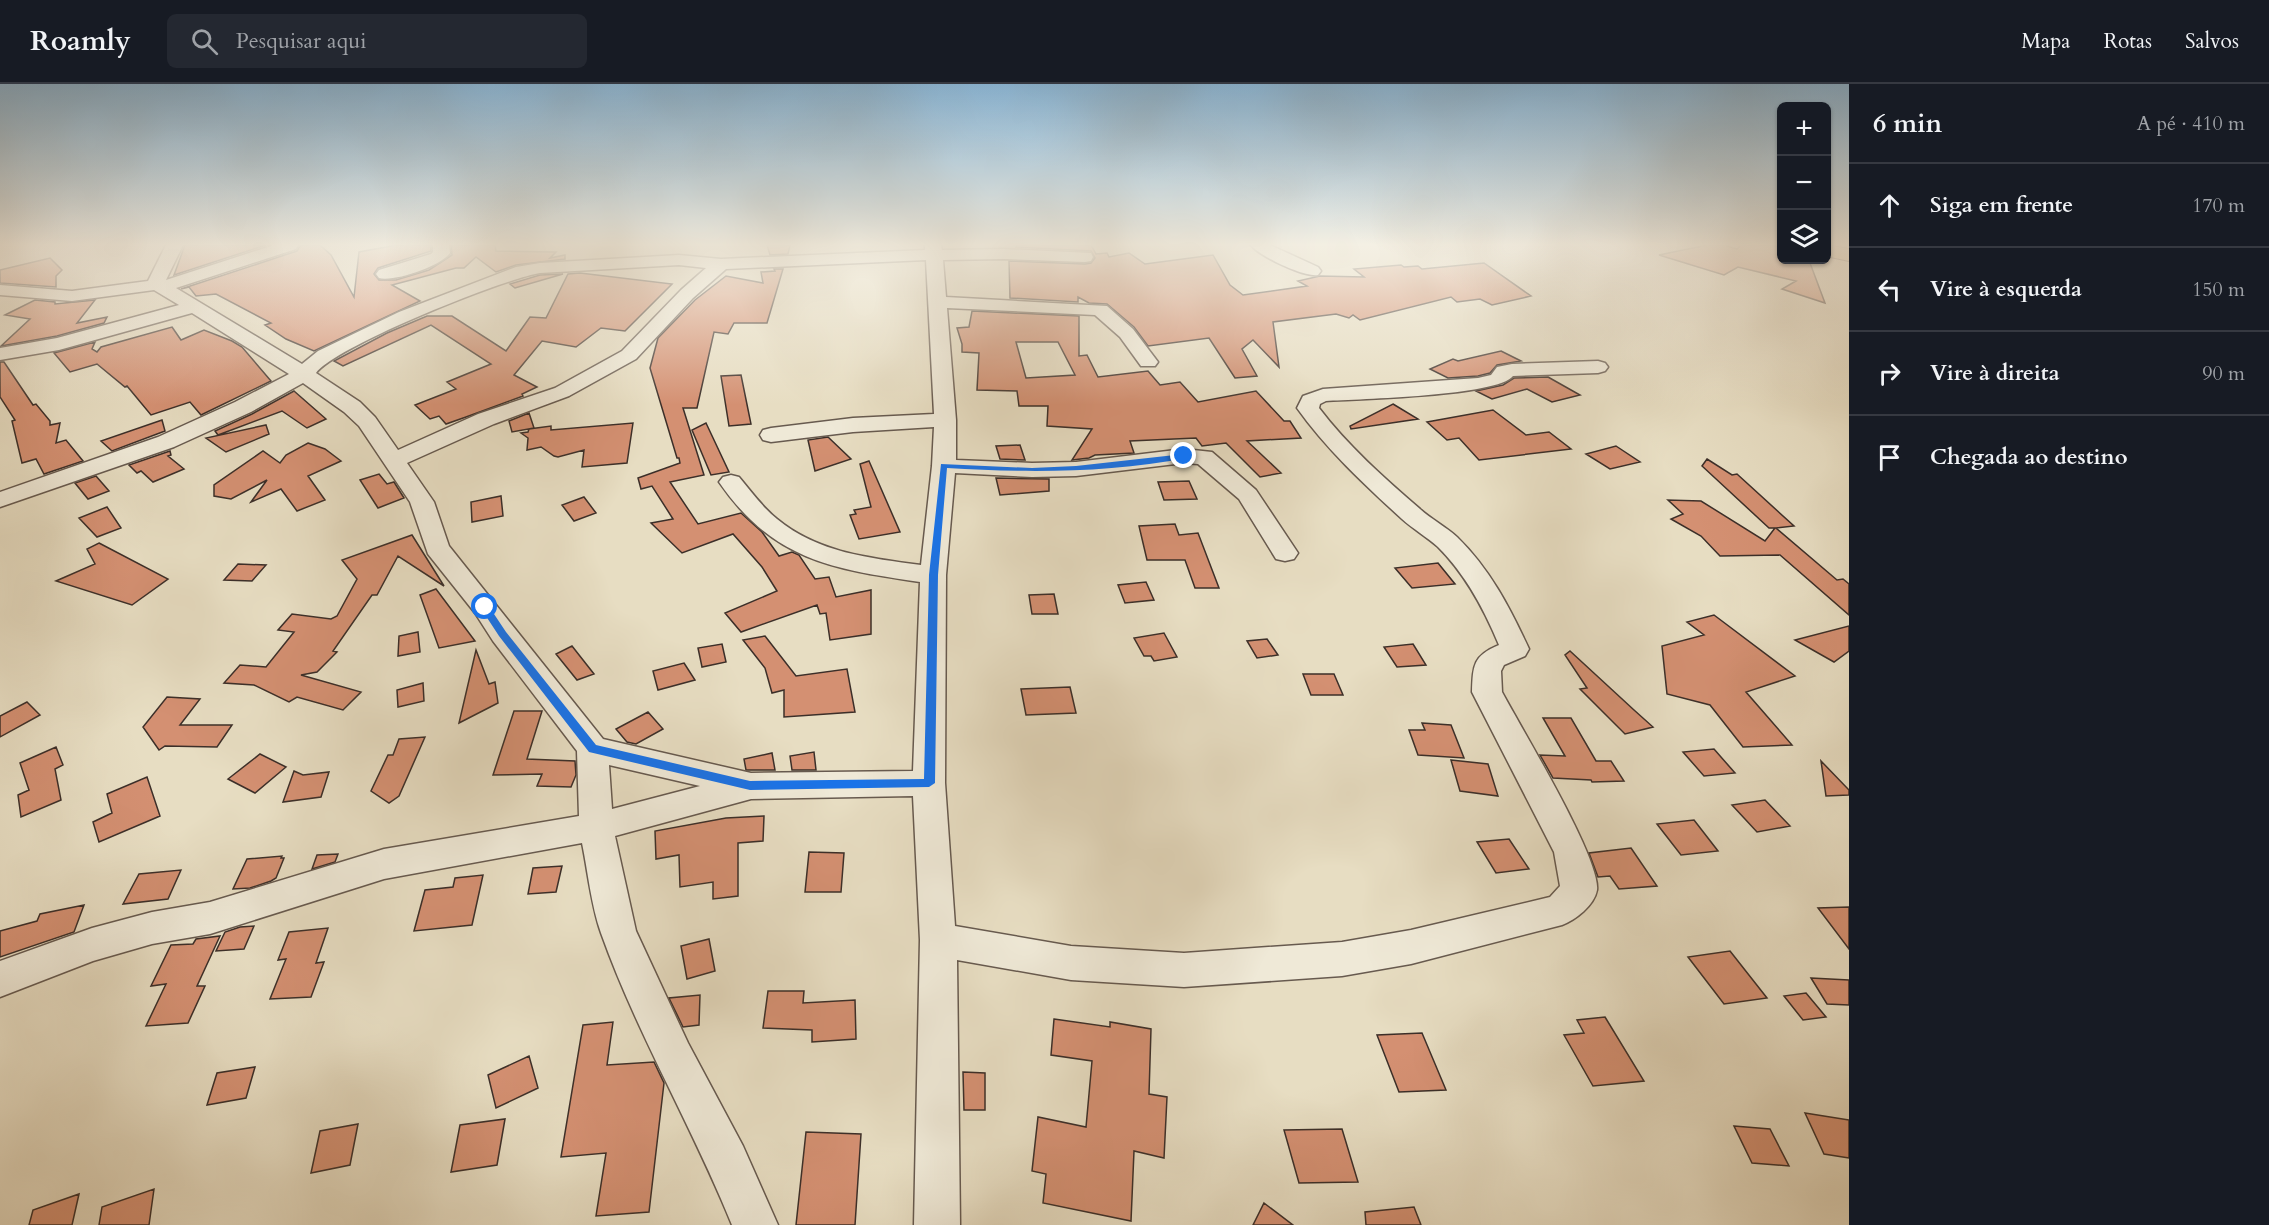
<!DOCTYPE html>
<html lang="pt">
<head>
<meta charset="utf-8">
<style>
  :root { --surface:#171b24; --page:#242831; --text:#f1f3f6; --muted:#9ea1a6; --line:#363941 }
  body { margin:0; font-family:Cardo,serif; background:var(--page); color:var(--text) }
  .controls { position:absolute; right:18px; top:18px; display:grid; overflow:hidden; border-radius:9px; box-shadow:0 2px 4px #0004 }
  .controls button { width:54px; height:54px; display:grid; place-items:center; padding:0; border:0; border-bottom:2px solid var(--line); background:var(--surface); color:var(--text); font:30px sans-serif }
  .stop { position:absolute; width:18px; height:18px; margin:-14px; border:4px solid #1a73e8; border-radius:50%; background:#fff }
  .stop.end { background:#1a73e8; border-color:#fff; box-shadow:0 2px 6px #0008 }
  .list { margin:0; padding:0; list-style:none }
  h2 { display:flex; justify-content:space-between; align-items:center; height:78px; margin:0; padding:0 24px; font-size:26px }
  h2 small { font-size:20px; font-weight:400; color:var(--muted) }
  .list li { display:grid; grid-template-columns:39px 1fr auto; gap:18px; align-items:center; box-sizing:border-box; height:84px; padding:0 24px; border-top:2px solid var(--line) }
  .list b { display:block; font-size:22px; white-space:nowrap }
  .list em { font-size:20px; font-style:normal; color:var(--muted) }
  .icon { flex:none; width:33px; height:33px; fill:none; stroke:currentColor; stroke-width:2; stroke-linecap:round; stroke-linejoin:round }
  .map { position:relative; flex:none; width:1849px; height:1141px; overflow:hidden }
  header { display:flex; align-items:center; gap:36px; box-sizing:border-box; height:84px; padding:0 30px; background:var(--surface); border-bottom:2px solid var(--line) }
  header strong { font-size:28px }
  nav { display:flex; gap:33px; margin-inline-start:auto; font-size:21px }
  .search { width:420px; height:54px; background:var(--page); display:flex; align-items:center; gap:15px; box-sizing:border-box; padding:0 21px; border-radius:9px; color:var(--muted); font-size:22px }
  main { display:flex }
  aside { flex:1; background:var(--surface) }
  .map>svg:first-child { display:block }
  .building { fill:#d49072; stroke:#3c2f29; stroke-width:1.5; fill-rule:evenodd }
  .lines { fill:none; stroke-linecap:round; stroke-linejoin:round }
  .minor-casing { stroke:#675a4f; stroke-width:3 }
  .highway-casing { stroke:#3c2f29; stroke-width:2 }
  .minor { fill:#efe9d7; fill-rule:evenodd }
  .highway { fill:#e4be81; fill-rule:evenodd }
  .route { fill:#1a73e8 }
</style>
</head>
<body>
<header>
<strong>Roamly</strong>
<div class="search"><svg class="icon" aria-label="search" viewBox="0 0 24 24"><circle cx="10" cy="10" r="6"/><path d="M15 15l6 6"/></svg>Pesquisar aqui</div>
<nav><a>Mapa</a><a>Rotas</a><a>Salvos</a></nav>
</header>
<main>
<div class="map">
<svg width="1849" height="1141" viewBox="0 0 1849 1141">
  <rect width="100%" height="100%" fill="#e7ddc2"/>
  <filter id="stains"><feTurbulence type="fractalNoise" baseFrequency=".00333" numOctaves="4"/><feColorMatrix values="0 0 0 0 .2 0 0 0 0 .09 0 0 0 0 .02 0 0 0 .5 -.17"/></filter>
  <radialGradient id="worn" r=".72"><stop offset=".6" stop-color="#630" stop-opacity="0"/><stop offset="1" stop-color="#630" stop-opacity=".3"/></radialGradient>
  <!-- building -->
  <path class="building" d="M185,161H266L174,191Z
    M305,161H320L331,171L354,213L359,168L397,161H431V167L378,184L374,190L379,196H396L429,186L452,171L451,161H495L496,167L556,168L550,174L565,171V175L516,181L496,188L476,173L464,184H456L392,201L420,217L314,267L286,255L265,241L271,239L216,210L196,212L189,203L181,205L297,167L300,162Z
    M767,161H790L788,170L770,171Z
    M1017,161H1091L1096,170L1107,169L1109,173L1129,169L1145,180L1213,171L1230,201L1243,211L1307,202L1298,197L1320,192L1364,193L1354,185L1401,181L1404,183L1418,182L1422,185L1484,179L1531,212L1492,221L1480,215L1457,218L1451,213L1360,236L1353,231L1349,234L1336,230L1273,238L1279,283L1253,256L1242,265L1257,292L1235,294L1209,254L1148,262L1134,243L1107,220L1089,219L1078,213V218L1010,214L1009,177L1085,180L1091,179L1095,174L1091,167L1016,163Z
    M1707,161H1724L1737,165L1741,161H1770L1782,164V176L1810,179L1825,219L1782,205L1796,197L1738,183L1724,191L1659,171Z
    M50,174L62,186L56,192V203L0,199V186Z
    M774,185H783L767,239H734L728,250L714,248L697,324H683L704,391L670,398L698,440L741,429L762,448L779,472L792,468L799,471L815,495L829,493L836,513L871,506V550L830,556L826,529L820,530L817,521L741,548L725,529L777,507L762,483L733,450L682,469L651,439L673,435L652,402L641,405L638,394L680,379L679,374H677L650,284L658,254L695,216L726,192L763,199L761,188L775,187Z
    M580,189L672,200L625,247L601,244L576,263L542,257L514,291L537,303L522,310L523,312L466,333L446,340L439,332L430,335L415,321L456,305L447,298L491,280L431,241L343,282L334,277L387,249L427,232H452L506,267L530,233L546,234L568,190Z
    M563,190L515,204L510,200L540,191Z
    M35,216L55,218V220L95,216L77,239L107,233L104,239L57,252L1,262L30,235L5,231Z
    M972,227L1079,232V272L1087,271L1098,293L1148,287L1160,301L1180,298L1198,318L1256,307L1284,337H1290L1301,354L1247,357L1281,389L1260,393L1226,359L1202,362L1196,354L1130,357L1134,369L1095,371L1089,374L1072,376L1092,345L1047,342L1048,322H1019L1017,307L977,306L979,269L962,268V260L957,244L969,243ZM1016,258H1058L1075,291L1026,294Z
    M172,243L181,256L204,246L232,257L242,263L271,297L201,331L190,318L151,331L127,302L125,303L97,280L70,288L54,269L95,258L92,265L97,268L101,263Z
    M1501,267L1521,277L1497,281L1490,289L1478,292L1448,294L1430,285L1453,275L1458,277Z
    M0,278H4L33,321L36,320L50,337V341L60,339L56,359L66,356L83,377L44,390L36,375L22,379L12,337L15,336L0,313Z
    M741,291L751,340L729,342L721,292Z
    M1548,293L1580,311L1552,318L1527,305L1492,315L1476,307L1503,301L1514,294Z
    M294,307L326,335L307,344L282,327L218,351L215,347L252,330Z
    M1393,320L1418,335L1351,345L1350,342Z
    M1493,326L1526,351L1549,348L1571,365L1479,376L1459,354L1447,356L1427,338Z
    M529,329L534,344L512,348L509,337Z
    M162,336L165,347L112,367L101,357Z
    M633,339L627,379L582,383L584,366L558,373L554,372L541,363L527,366L528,354L521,349L528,348L529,345L551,342V346Z
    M706,339L729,388L711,391L692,346Z
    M266,341L269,350L226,368L206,354Z
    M828,353L851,375L815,387L808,356Z
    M308,359L325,365L341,377L308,392L325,416L297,427L281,405L251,418L267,396L231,415L214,412V401L263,367L280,379L286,371Z
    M1020,361L1025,376L1000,375L996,362Z
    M1616,362L1640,378L1610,385L1586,370Z
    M170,367L171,371L168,372L184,385L153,398L141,387L137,389L129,381Z
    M1707,375L1732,391L1737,390L1794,442L1776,444L1837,496L1843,495L1849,500V531L1780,471L1720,472L1701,452L1671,435L1683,430L1668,416L1701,417L1765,457L1775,444H1769L1702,382Z
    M869,377L900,448L859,455L850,431L856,430L854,426L871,423L860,380Z
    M379,390L387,400L394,398L404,414L378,424L360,396Z
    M96,392L109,407L88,415L75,399Z
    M996,394L1049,395V407L1000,411Z
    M1189,397L1197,415L1164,416L1158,398Z
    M501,412L503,432L472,438L471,418Z
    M584,413L596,429L574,437L562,421Z
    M107,423L121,444L97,453L79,434Z
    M1175,440L1179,451L1198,449L1219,504H1195L1185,476H1147L1139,442Z
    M412,451L444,502L398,472L377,511H372L333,567L337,568L317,588L301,591L361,608L343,626L297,613L289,618L254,601L224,599L240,581L266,583L294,548L278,546L292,530L331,535L337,532L357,495L342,476Z
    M99,459L168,495L132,521L56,497L95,480L87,465Z
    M1438,479L1455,500L1412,504L1395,484Z
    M238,480L266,481L252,497L224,496Z
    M1146,498L1154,516L1125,519L1118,501Z
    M436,505L475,557L439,564L420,511Z
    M1054,510L1058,530H1032L1029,511Z
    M1714,531L1795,592L1746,608L1792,661L1743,663L1710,621L1667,610L1662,562L1704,551L1687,538Z
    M1849,542V567L1834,578L1795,556Z
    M418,548L420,568L398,572L399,552Z
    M1164,549L1177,573L1154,577L1151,572H1144L1134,554Z
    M765,552L796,592L847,585L855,628L784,633V606L772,609L765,584L743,556Z
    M1267,555L1278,571L1257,574L1247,557Z
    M722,560L726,578L702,583L698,564Z
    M1413,560L1426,581L1397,583L1384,563Z
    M572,562L594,590L577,596L556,570Z
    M476,566L489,600L495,598L498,619L459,639Z
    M1570,567L1634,626L1653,643L1625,650L1580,605L1587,604L1565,571Z
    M684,579L695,596L658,606L653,587Z
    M1303,590H1334L1343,611H1311Z
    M423,599L424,617L398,623L397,606Z
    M1070,603L1076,629L1026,631L1021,605Z
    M167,613L200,615L180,641H232L217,663L165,662L159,666L143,643Z
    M27,618L40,631L0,653V632Z
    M514,627H542L527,675L575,677L576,691L571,703L537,702L542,690L493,691Z
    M648,628L663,645L636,660L627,658L616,645Z
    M1543,634H1571L1596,677H1611L1624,697L1592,698L1591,696L1553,694L1540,671L1565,672Z
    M1422,639L1451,641L1464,674L1418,671L1409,646H1425Z
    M425,653L399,712L389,719L371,707L388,671H393L399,655Z
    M56,663L63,681L55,685L61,716L21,733L18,711L29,706L20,679Z
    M1714,665L1735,689L1704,692L1683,668Z
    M814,668L816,686H792L790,672Z
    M772,669L775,686H746L744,675Z
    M260,670L286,683L255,709L228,695Z
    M1451,676L1488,680L1498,712L1460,707Z
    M1821,677L1849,706V711L1826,712Z
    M294,687L303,691L329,688L321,713L283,718Z
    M147,693L160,732L99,758L93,738L112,729L107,710Z
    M1765,716L1790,742L1757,748L1732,721Z
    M764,732L763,757L738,759V812L713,815V798L680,803L679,771L656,775L655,747L726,734Z
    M1694,736L1718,767L1681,771L1657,740Z
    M1509,755L1529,785L1496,789L1477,758Z
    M1631,764L1657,802L1619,805L1610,792L1598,793L1589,769Z
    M809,768L844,769L841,808H805Z
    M338,770L335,778L312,785L317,771Z
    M282,772L281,774H284L276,794L271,797L250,804L233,805L247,775Z
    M562,782L556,808L528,810L533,784Z
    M181,786L168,815L123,820L139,790Z
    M483,791L472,841L414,847L425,806L453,803L455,794Z
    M84,821L74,848L0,873V847L37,837L40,830Z
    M1849,823V865L1818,824Z
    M254,842L244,865L216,867L225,848L240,843Z
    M328,844L316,879L324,878L311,913L270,915L286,875L278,876L289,848Z
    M220,852L197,902H205L188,939L146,942L166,900L151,902L171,861L193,860L196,855Z
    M709,855L715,887L687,895L681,862Z
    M1730,867L1767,914L1724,920L1688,873Z
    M1811,894L1849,896V921L1827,920Z
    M768,907H804L803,919L855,916L856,955L812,958V946L763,944Z
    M1806,909L1826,933L1803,936L1784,912Z
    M700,911L699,941L683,943L669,914Z
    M1605,933L1644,997L1593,1002L1564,951L1584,949L1577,936Z
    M1054,935L1110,943V938L1151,945L1149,1010L1167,1013L1164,1074L1134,1067L1131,1137L1043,1119L1046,1090L1032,1087L1038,1033L1086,1043L1092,977L1051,971Z
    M613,938L607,981L654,978L664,999L649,1128L596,1132L606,1069L561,1073L583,941Z
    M1422,949L1446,1006L1399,1008L1377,951Z
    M529,972L538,1004L496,1024L488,991Z
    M255,983L246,1014L207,1021L217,989Z
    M963,988L985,989V1026H964Z
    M1805,1029L1849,1036V1074L1824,1070Z
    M505,1035L497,1081L451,1088L460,1041Z
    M358,1040L350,1081L311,1089L320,1047Z
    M1734,1042L1770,1045L1789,1082L1752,1079Z
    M1342,1045L1358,1098L1299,1099L1284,1046Z
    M806,1048L861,1050L855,1141H796Z
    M154,1105L149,1141H99L102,1123Z
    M79,1110L72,1141H29L33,1126Z
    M1264,1119L1293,1141H1253Z
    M1414,1123L1421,1141H1366L1365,1128Z"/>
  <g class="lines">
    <!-- minor casing -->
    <g class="minor-casing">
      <path id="minor" d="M166,161H183L166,196L274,161H298L296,165L176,204L302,280L318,267L399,228L516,183L540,179L679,171L721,175L925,166V161H941L942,166L1004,165L1091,169L1093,173L1091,177L1085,178L1004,175L943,176L946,213L1107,222L1133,245L1158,278L1155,282H1141L1120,253L1095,231L947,224L956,336V376L1032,379L1076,378L1184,365L1212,368L1256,406L1298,469L1294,475L1285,477L1276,475L1239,415L1198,380L1184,379L1076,392L1032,393L955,389L946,491L945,699L955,842L1071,862L1184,869L1342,858L1411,846L1550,813L1560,802L1554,768L1472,608C1473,581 1473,572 1499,561C1484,525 1466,491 1438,463C1427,453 1413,445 1402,435C1365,401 1326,365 1297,324L1303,312L1323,305L1478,294L1491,291L1497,283L1512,280L1598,277L1605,279L1608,283L1605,287L1598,289L1513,292C1498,312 1358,315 1326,317L1320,320L1319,324C1347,361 1385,395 1420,425C1431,435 1446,443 1457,453C1490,485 1510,524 1529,565L1525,572L1504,581L1501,587L1502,608C1520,642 1601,775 1597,806C1594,822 1575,836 1562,841L1411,880L1342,892L1184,903L1071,896L957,876L960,1141H914L920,856L913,712L751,715L615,752L636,847L688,959L743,1062L778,1141H732C692,1042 637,950 601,849C591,821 588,788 582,759L384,795L210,850L152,860L93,877L0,913V877L92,844L152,828L210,818L384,765L579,732L577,667L493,557L475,529L428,470L410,418L359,342L344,328L303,299L251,328L174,363L0,423V408L158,353L235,318L289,290L192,229L59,266L0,276V264L57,254L179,221L154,206L72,217L0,211V201L72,207L148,197ZM926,176L934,330L853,334L771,344L763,346L760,351L763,356L771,358L853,348L934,343L932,382L921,481C870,474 818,469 777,435C762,423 751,407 739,393L731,391L723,393L719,398C773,476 831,485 920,498L913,687L751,689L603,655L449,462L434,418L407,379L494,340L569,312L636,275L693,214L726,185ZM679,181L706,184L681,206L622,267L555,304L478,330L398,366L375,333L360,318L316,289C336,262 503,195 540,189ZM609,681L700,702L612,725Z
        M433,161H449L450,169C441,182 395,198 379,194L376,190L379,186L431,170L433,168Z
        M1251,161H1270L1318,183L1321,187L1318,191C1305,194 1259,172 1251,161Z"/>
    </g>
    <!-- highway casing -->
    <g class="highway-casing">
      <path id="highway" d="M1826,161L1849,165V177L1826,172Z"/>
    </g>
    <!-- minor -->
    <use href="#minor" class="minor"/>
    <!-- highway -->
    <use href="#highway" class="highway"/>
  </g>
  <!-- sky -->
  <linearGradient id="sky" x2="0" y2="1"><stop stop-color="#89b6d7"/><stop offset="0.5" stop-color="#f4f0e4"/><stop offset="1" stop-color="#f4f0e4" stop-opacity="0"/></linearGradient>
  <rect width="1849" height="321" fill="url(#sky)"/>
  <!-- route -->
  <path class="route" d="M1184,370L1188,372L1187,374C1108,389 1028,389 947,384L938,491L935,699L929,703L750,706L589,668L499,552L480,523L488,521L506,548L596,661L750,697L924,695L929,491L941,380L1032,384L1076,382Z"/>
  <rect width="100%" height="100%" filter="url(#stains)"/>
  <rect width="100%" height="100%" fill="url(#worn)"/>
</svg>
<div class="controls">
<button>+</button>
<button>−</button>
<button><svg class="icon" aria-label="layers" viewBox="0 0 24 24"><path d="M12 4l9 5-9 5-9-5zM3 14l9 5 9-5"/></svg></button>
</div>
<div class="stop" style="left:485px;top:523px"></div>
<div class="stop end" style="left:1184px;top:372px"></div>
</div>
<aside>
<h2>6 min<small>A pé · 410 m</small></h2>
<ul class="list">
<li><svg class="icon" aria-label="ahead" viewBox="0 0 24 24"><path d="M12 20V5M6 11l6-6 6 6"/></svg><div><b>Siga em frente</b></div><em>170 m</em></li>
<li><svg class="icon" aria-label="left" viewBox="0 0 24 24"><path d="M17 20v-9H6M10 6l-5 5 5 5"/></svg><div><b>Vire à esquerda</b></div><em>150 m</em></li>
<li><svg class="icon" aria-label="right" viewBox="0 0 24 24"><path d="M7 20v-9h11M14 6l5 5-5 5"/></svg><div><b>Vire à direita</b></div><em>90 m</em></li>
<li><svg class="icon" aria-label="arrive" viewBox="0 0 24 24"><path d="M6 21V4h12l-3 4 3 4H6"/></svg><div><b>Chegada ao destino</b></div></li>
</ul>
</aside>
</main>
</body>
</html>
